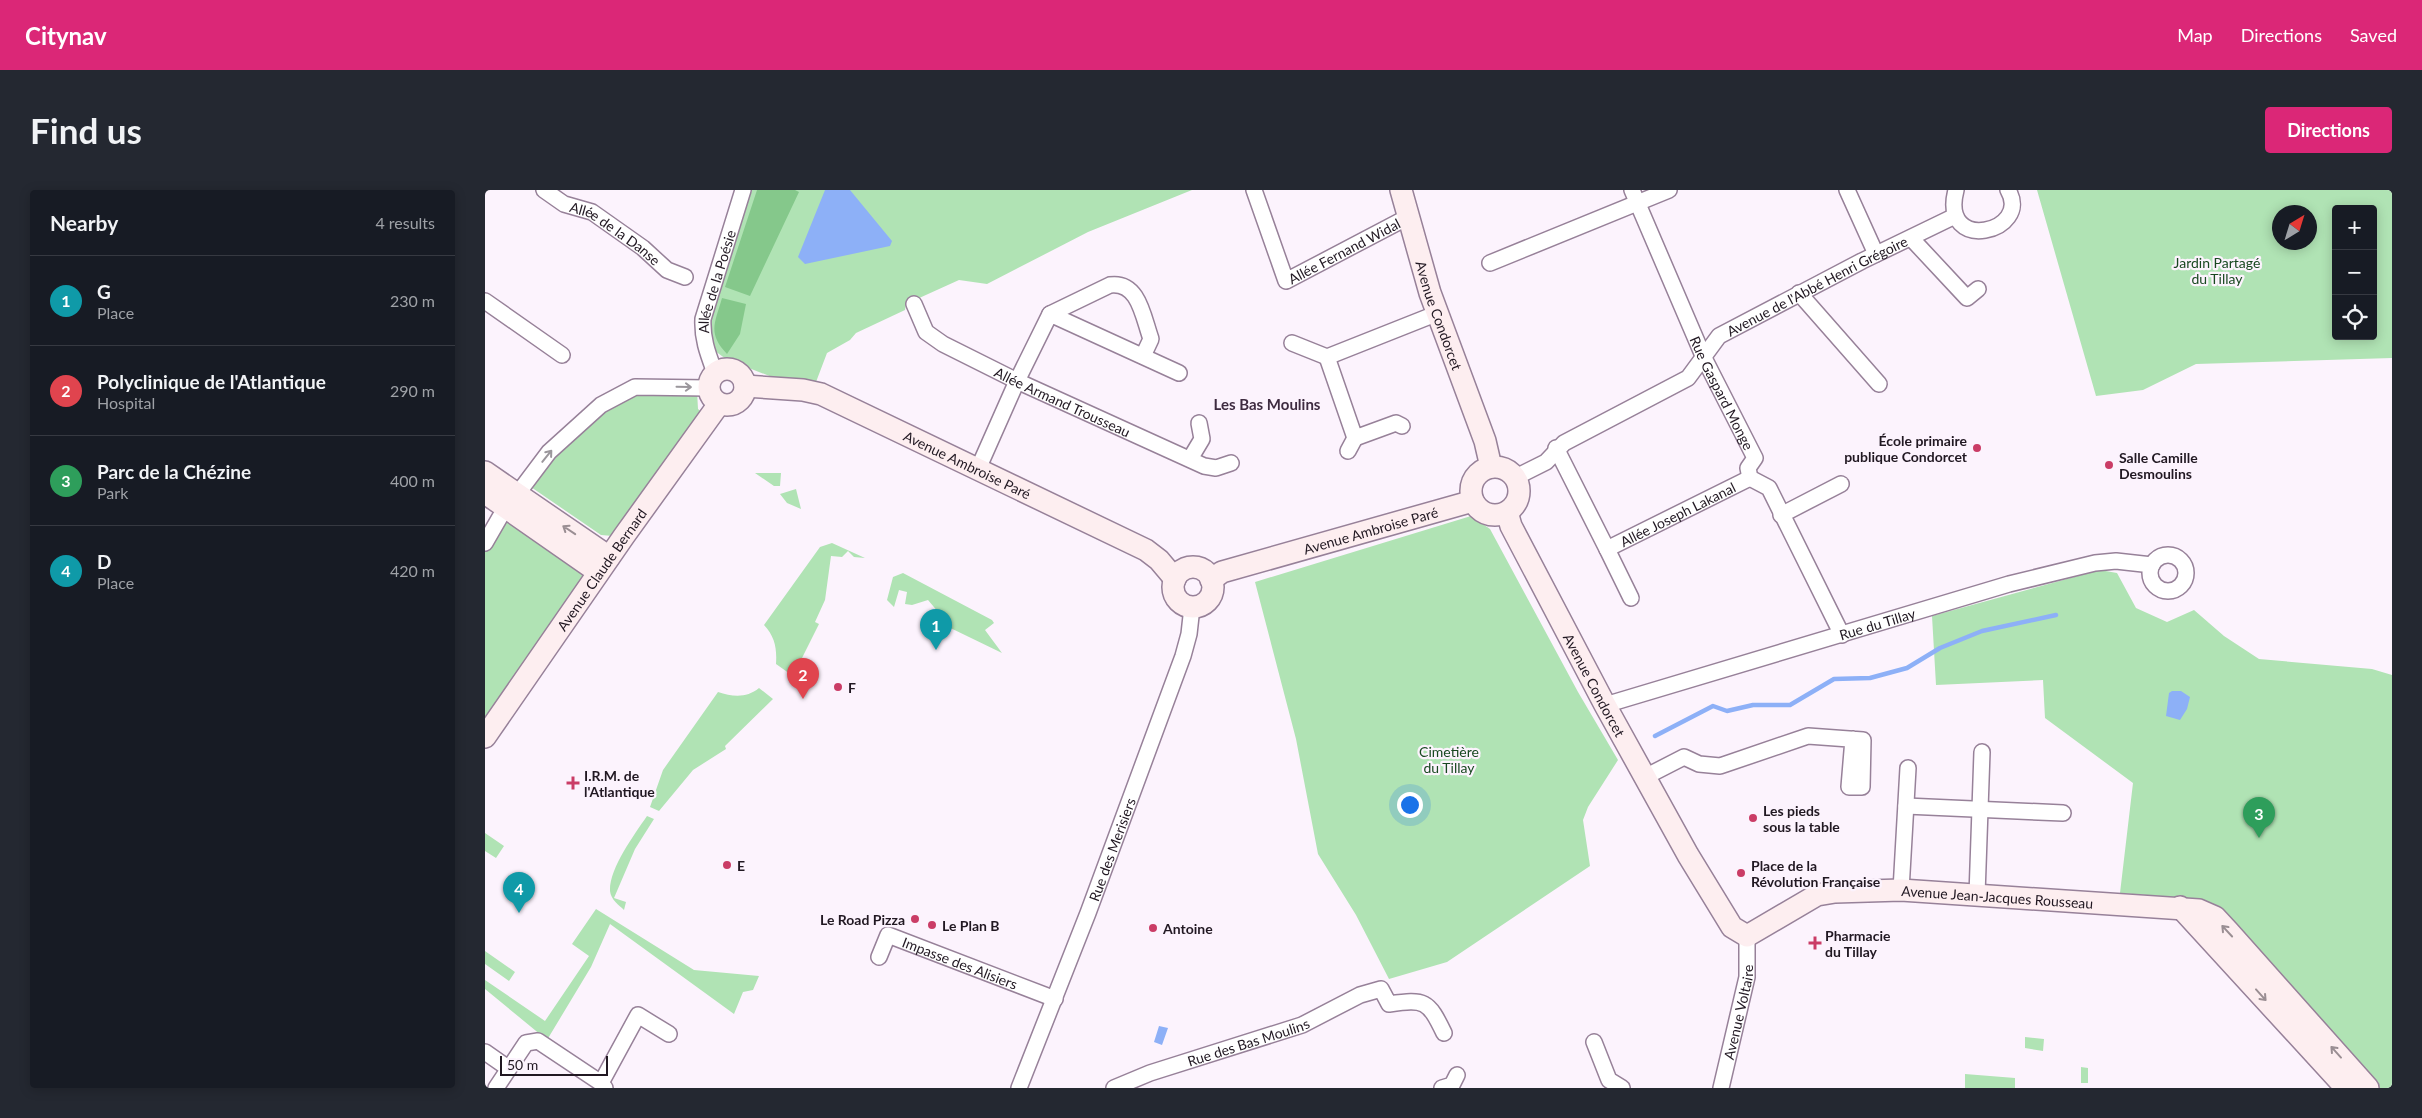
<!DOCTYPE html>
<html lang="en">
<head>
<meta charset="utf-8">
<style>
  :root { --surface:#171b24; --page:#242831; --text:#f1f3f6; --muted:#9ea1a6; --line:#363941; --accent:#db2777 }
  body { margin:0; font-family:Lato,sans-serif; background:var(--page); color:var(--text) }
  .controls { position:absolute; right:15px; top:15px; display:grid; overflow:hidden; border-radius:5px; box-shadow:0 2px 12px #0003 }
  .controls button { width:45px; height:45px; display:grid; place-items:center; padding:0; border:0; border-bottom:1px solid var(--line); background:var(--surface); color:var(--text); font:25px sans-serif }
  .compass { position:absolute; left:1787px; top:15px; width:45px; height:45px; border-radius:50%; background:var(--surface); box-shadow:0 2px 12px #0003; rotate:38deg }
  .scale { position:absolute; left:15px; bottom:12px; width:108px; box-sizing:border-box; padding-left:5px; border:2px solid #211822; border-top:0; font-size:14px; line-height:18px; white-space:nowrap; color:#211822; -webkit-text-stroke:4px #fcf3fd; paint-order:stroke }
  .you { position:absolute; left:924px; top:614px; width:18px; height:18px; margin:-12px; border:4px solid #fff; border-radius:50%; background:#1a73e8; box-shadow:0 0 0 8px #1a73e833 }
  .badge { display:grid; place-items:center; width:32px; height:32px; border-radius:50%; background:var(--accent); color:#fff; font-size:16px; font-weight:700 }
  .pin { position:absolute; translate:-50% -41px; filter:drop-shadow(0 1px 2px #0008) }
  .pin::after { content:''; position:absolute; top:26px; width:18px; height:15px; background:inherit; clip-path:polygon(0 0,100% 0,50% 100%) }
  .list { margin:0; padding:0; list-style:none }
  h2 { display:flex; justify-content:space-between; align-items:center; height:65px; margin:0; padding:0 20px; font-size:21px }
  h2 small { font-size:16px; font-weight:400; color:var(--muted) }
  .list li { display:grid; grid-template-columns:32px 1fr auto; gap:15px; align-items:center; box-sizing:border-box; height:90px; padding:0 20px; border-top:1px solid var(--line) }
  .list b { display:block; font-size:19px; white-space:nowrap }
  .list p { margin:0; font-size:16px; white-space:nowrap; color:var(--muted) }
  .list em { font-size:16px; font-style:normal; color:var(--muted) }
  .icon { flex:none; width:28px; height:28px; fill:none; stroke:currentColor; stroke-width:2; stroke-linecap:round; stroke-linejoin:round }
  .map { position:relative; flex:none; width:1907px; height:898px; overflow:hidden; border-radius:5px }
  header { display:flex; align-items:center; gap:30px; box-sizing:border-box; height:70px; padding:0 25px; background:var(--accent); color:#fff }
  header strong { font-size:24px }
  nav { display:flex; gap:28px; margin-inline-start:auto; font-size:18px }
  .intro { display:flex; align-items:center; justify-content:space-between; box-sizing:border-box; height:120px; padding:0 30px }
  h1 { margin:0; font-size:35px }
  .button { padding:12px 22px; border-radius:5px; background:var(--accent); color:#fff; font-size:18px; font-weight:700 }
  main { display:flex; gap:30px; padding:0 30px }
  aside { flex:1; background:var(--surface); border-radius:5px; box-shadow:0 2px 12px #0003 }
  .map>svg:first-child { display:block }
  .green { fill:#b0e3b4; fill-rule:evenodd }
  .forest { fill:#85c88b }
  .water { fill:#8db0f7 }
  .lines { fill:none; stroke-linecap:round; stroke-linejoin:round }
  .stream { stroke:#8db0f7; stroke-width:4.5 }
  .street-casing { stroke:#978199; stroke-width:18 }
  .secondary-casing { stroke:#978199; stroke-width:24 }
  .street { stroke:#fff; stroke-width:15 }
  .secondary { stroke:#fdeef0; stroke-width:21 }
  .oneway { stroke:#9b979c }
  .oneway2 { stroke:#9a8e93 }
  .poi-dot { fill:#ca3c66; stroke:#fcf3fd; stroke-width:2 }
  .labels { text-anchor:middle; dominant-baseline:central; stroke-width:4.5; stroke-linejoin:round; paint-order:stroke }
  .street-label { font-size:14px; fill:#211822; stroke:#fcf3fd }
  .park-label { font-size:14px; fill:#184820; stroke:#fcf3fd }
  .poi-label { font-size:14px; font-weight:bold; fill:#211822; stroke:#fcf3fd; text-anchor:start }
  .neighbourhood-label { font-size:15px; font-weight:bold; fill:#3e2b40; stroke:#fcf3fd }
</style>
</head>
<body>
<header>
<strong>Citynav</strong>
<nav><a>Map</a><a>Directions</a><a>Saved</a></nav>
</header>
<div class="intro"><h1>Find us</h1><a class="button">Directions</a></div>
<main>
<aside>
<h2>Nearby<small>4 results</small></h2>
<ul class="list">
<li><span class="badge" style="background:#0f9aa8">1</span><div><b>G</b><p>Place</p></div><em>230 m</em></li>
<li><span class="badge" style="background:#e0444e">2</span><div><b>Polyclinique de l'Atlantique</b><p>Hospital</p></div><em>290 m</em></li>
<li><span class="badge" style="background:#2e9e5b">3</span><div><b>Parc de la Chézine</b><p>Park</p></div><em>400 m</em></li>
<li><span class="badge" style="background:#0f9aa8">4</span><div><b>D</b><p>Place</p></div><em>420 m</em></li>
</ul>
</aside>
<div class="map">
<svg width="1907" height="898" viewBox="0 0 1907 898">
  <rect width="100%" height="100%" fill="#fcf3fd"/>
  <!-- green -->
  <path class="green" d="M267,0H707L603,42L502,94L474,90L421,114L420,120L371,143L365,150L342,163L331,192L292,189L241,169L230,161L224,145L225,134L236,94Z
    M1552,0H1907V168L1711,174L1658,200L1611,206ZM1851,19H1888V146H1851ZM1794,22H1824V52H1794Z
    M150,200L212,201L213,219L219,224L128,346L116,345L43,295L84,245Z
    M270,283H296L295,296H289Z
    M311,299L316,319L302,313L295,304Z
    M986,326L1005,339L1093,502L1133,570L1103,617L1098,630L1105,676L962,772L904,789L871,725L833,664L811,549L770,392Z
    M15,327L100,386L0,535V355Z
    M347,353L380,368L369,367L363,361L357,367L346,366L340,410L330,432L334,434L308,486L291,474C292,458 290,447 279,435L335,357Z
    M1615,380L1632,383L1651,418L1682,432L1709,420L1739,446L1774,469L1887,479L1907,485V898H1895L1728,717L1700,708L1635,703L1648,593L1560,528L1558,490L1451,495L1447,426Z
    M418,383L507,430L509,433L500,440L517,463L451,431L454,423L443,410L427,415L420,414L422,402L414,400L409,417L402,410L408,387Z
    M274,498L288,509L240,556L241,559L208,580L174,621L165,617L178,580L233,502C248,507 262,508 274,498Z
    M162,626L169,629L150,659L129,708L141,712L139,720C134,715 126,710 125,701C124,679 149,645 162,626Z
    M0,643L19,656L11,668L0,661Z
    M111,719L209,780L274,786L268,800L258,802L249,824L125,734L106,777L62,850L0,799V790L60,831L104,766L87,754Z
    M0,761L30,782L24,791L0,774Z
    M1540,847L1559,849L1558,861L1540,858Z
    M1596,877L1603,878V893H1596Z
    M1480,884L1530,888V898H1480Z"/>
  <!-- forest -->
  <path class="forest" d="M272,0H310L314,2L265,106L240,97Z
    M237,108L261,114L255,144L242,164C222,143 230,133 237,108Z"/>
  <!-- water -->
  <path class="water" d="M340,0H365L407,51L405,56L320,74L313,67Z
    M1687,501H1696L1705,507L1702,519L1695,530L1681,526L1684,503Z
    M674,836L683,838L677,855L669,852Z"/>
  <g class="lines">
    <!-- stream -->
    <path class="stream" d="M1170,546L1228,516L1242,521L1268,515H1305L1349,489L1385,488L1422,478L1455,458L1497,441L1571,425"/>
    <!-- street casing -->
    <g class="street-casing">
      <g id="street">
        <path id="s1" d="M59,0L79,14L107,22L158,58L182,80L200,87"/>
        <path id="s2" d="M769,0L801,91L923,27"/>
        <path id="s3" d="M1147,0L1219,168L1270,268L1263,278L1265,288L1284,298L1357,445"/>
        <path d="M1362,0L1391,64"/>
        <path d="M1471,0C1454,65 1548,42 1523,0"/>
        <path d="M1426,48L1482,108L1493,99"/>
        <path d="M1005,73L1184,0"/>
        <path d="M1314,103L1394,194"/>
        <path d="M0,111L77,165"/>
        <path id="s4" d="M429,114L441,142L458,154L532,191L719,276L731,278L746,273"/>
        <path d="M565,124L625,95C654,91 658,127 666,149L658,166"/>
        <path d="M807,153L842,167L953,123"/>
        <path d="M842,167L870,248L911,233L917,236"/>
        <path id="s5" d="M230,183C223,164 217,149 218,129L258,0"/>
        <path id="s6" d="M1071,258L1122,359L1265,288"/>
        <path d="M863,261L870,248"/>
        <path d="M705,269L717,249L714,233"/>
        <path d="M493,279L532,191L565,124L694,183"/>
        <path id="s7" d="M1031,287L1061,272L1079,253L1203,188L1234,146L1377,71L1470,26"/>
        <path d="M1296,325L1356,294"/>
        <path d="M0,353L15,327L64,262L116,215L150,197L223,198"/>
        <path d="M1122,359L1146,408"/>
        <circle cx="1683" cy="383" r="18"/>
        <path id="s8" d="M1120,515L1524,394L1610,373L1631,371L1667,375"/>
        <path d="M1160,587L1199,567L1214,574L1235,576L1323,546L1378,550L1377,597H1364L1368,549"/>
        <path d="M1421,616L1578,623"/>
        <path d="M1416,700L1423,578"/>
        <path d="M1492,705L1497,562"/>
        <path id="s9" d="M394,767L403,745L570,809"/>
        <path d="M1109,852L1124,890L1137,898"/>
        <path d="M0,862L23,878"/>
        <path d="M116,893L153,825L184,844"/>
        <path d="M11,898L41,853L53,851L116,893L120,898"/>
        <path id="s10" d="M534,898L603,723L698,466L704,444L707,417"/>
        <path id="s11" d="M629,898L665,883L817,835L875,805L896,799L904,814C940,809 943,810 959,843"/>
        <path d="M957,898L967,895L972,885"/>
        <path id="s12" d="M1236,898L1262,787V746"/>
      </g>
    </g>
    <!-- secondary casing -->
    <g class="secondary-casing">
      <g id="secondary">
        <path id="s13" d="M916,0L945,103L1000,251L1006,277"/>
        <circle cx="242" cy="197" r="18"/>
        <path id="s14" d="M260,196L318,200L336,204L661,360L674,370L690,389"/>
        <circle cx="1010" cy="301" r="24"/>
        <path d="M0,282L124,367"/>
        <path d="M0,303L113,382"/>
        <path id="s15" d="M1022,322L1026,336L1120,515L1203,665L1247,737L1262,746L1332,705L1350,702L1416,700L1714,720L1730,727L1743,741L1883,898"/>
        <circle cx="708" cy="397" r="20"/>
        <path id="s16" d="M726,390L737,382L988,311"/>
        <path id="s17" d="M0,547L139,346L234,214"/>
        <path d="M1695,717L1861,898"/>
      </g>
    </g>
    <!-- street -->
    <use href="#street" class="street"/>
    <!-- secondary -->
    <use href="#secondary" class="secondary"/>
  </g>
  <!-- one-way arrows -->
  <defs><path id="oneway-shaft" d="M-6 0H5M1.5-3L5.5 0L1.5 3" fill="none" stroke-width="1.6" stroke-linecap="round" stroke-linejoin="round" transform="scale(1.25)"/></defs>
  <g class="oneway">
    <use href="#oneway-shaft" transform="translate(199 197) rotate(1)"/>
    <use href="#oneway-shaft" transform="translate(62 266) rotate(-51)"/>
  </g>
  <g class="oneway2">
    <use href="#oneway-shaft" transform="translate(84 340) rotate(-146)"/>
    <use href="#oneway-shaft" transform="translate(1742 741) rotate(-133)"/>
    <use href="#oneway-shaft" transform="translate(1776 805) rotate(48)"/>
    <use href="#oneway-shaft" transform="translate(1851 862) rotate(-132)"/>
  </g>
  <!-- markers -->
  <g class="poi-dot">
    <circle cx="1492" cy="258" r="5"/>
    <circle cx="1624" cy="275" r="5"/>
    <circle cx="353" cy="497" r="5"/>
    <path d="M85.5 585.5h5v5h5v5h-5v5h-5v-5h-5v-5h5z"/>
    <circle cx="1268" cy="628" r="5"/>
    <circle cx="242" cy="675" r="5"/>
    <circle cx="1256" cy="683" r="5"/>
    <circle cx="430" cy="729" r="5"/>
    <circle cx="447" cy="735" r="5"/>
    <circle cx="668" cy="738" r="5"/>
    <path d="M1327.5 745.5h5v5h5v5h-5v5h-5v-5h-5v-5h5z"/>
  </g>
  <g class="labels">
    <!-- street labels -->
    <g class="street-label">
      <text stroke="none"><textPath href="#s1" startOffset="84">Allée de la Danse</textPath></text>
      <text stroke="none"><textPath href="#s2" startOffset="162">Allée Fernand Widal</textPath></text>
      <text stroke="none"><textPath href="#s5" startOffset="95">Allée de la Poésie</textPath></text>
      <text stroke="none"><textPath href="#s7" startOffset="362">Avenue de l'Abbé Henri Grégoire</textPath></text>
      <text stroke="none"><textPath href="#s13" startOffset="131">Avenue Condorcet</textPath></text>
      <text stroke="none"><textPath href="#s3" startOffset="222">Rue Gaspard Monge</textPath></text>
      <text stroke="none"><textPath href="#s4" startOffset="184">Allée Armand Trousseau</textPath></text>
      <text stroke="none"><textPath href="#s14" startOffset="239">Avenue Ambroise Paré</textPath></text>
      <text stroke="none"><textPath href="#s6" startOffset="192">Allée Joseph Lakanal</textPath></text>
      <text stroke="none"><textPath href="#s16" startOffset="168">Avenue Ambroise Paré</textPath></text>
      <text stroke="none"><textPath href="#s17" startOffset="204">Avenue Claude Bernard</textPath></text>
      <text stroke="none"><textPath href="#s8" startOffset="284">Rue du Tillay</textPath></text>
      <text stroke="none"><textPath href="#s15" startOffset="194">Avenue Condorcet</textPath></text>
      <text stroke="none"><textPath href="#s10" startOffset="256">Rue des Merisiers</textPath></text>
      <text stroke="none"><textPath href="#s15" startOffset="752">Avenue Jean-Jacques Rousseau</textPath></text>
      <text stroke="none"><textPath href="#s9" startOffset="101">Impasse des Alisiers</textPath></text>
      <text stroke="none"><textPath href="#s12" startOffset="78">Avenue Voltaire</textPath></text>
      <text stroke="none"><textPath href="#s11" startOffset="142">Rue des Bas Moulins</textPath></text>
    </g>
    <!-- park labels -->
    <g class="park-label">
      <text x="1732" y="72">Jardin Partagé<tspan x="1732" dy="16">du Tillay</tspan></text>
      <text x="964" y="561">Cimetière<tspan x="964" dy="16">du Tillay</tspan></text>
    </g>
    <!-- poi labels -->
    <g class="poi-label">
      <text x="1482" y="250" text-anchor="end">École primaire<tspan x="1482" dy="16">publique Condorcet</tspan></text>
      <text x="1634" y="267">Salle Camille<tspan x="1634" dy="16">Desmoulins</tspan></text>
      <text x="363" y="497">F</text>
      <text x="99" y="585">I.R.M. de<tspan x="99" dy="16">l'Atlantique</tspan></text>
      <text x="1278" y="620">Les pieds<tspan x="1278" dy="16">sous la table</tspan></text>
      <text x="252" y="675">E</text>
      <text x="1266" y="675">Place de la<tspan x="1266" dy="16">Révolution Française</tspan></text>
      <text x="420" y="729" text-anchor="end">Le Road Pizza</text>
      <text x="457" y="735">Le Plan B</text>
      <text x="678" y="738">Antoine</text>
      <text x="1340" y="745">Pharmacie<tspan x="1340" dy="16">du Tillay</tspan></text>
    </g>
    <!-- neighbourhood labels -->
    <g class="neighbourhood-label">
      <text x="782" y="214">Les Bas Moulins</text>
    </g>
  </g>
</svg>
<div class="controls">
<button>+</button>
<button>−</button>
<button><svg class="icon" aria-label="locate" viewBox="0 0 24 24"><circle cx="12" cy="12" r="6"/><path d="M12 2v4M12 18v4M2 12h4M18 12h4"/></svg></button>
</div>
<svg class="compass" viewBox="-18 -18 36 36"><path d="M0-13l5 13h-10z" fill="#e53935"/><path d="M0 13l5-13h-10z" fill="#9ea1a6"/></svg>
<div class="scale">50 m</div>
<div class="you"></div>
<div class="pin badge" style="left:451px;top:460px;background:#0f9aa8">1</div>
<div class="pin badge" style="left:318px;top:509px;background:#e0444e">2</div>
<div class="pin badge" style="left:1774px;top:648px;background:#2e9e5b">3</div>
<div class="pin badge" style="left:34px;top:723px;background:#0f9aa8">4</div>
</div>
</main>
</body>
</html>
